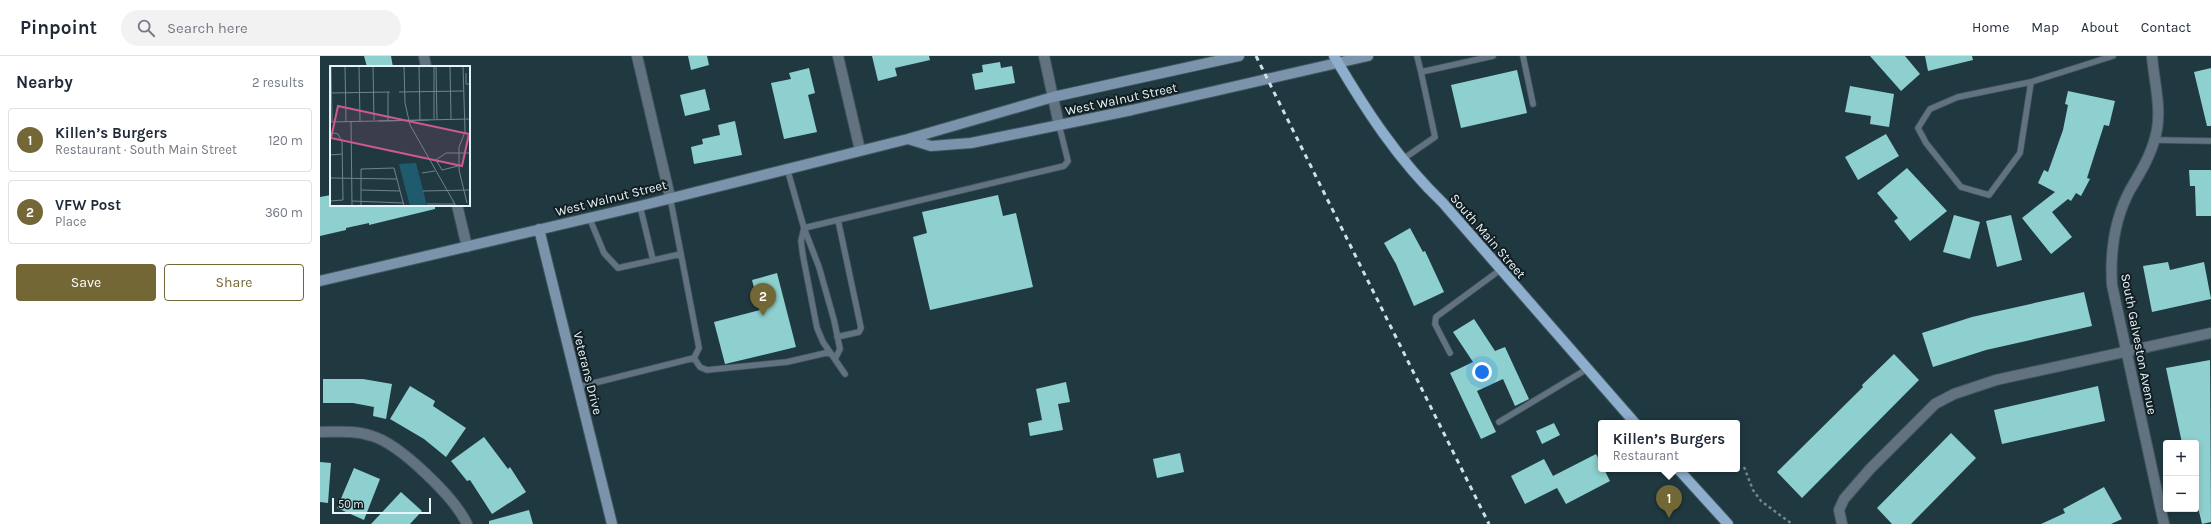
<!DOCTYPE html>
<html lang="en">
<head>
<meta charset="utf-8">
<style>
  :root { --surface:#fff; --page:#f2f2f3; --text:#1f2937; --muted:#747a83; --line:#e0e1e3; --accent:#736735 }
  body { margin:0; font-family:Karla,sans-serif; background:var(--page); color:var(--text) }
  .controls { position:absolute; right:12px; bottom:12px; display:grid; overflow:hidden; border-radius:4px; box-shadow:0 2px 6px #0003 }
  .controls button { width:36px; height:36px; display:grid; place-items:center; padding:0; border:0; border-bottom:1px solid var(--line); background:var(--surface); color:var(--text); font:20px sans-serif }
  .scale { position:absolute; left:12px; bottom:10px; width:99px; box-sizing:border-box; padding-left:4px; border:2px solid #e6f5fa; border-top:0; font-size:11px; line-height:14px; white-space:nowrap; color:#e6f5fa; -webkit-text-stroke:3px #131e22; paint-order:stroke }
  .you { position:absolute; left:1162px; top:316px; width:14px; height:14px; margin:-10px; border:3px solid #fff; border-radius:50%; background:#1a73e8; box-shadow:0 0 0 6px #1a73e833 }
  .badge { display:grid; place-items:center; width:26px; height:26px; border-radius:50%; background:var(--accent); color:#fff; font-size:13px; font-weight:700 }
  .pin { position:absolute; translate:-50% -33px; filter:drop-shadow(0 1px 2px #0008) }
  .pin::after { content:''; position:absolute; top:21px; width:14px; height:12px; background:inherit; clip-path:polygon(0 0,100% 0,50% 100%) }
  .popup { position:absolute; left:1278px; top:364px; width:142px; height:52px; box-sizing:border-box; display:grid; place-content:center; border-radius:4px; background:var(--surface); filter:drop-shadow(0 1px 3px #0005); font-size:13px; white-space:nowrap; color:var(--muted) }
  .popup b { font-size:15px; color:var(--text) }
  .popup::after { content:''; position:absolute; left:50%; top:100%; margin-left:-8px; border:8px solid transparent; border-top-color:var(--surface) }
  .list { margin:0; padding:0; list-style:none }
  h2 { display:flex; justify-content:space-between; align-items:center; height:52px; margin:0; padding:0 16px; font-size:17px }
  h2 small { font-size:13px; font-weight:400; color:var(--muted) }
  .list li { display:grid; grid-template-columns:26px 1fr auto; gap:12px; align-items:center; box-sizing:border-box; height:64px; margin:0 8px 8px; padding:0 8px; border:1px solid var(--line); border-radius:4px }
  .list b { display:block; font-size:15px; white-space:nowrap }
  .list p { margin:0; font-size:13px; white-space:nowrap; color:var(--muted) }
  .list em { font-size:13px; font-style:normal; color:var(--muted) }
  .actions { display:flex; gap:8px; padding:12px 16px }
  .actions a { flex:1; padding:9px 0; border:1px solid var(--accent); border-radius:4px; text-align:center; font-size:14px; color:var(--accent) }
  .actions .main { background:var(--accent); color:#fff }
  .icon { flex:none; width:22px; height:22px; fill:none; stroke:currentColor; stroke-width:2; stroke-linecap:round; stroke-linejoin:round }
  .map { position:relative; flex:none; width:1891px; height:468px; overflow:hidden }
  header { display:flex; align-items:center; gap:24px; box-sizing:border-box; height:56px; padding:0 20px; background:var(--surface); border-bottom:1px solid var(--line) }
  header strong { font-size:19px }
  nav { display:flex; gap:22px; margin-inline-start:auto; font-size:14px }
  .search { width:280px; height:36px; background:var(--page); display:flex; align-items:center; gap:10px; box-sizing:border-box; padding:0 14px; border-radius:22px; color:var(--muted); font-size:15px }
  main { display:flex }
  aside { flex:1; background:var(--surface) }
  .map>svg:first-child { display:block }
  .building { fill:#8dd0cf }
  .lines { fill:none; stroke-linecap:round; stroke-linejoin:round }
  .lane-casing { stroke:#40575f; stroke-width:7 }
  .street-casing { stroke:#40575f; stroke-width:12 }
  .secondary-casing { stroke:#40575f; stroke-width:12 }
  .primary-casing { stroke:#40575f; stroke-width:12 }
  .path { stroke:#70858c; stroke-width:2.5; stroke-dasharray:3 3; stroke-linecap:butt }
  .lane { stroke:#627281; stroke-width:5.5 }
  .street { stroke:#627281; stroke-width:10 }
  .secondary { stroke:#7b94ac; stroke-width:10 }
  .primary { stroke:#8eaecd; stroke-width:10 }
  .rail { stroke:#d0e0e5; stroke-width:3; stroke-dasharray:5 5; stroke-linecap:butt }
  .labels { text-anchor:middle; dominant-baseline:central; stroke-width:4; stroke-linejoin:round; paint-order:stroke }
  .street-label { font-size:13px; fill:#e6f5fa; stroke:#131e22 }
  .inset-road { fill:none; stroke:#6f848b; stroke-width:1 }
  .view { fill:#cd5a8b; fill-opacity:0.15; stroke:#cd5a8b; stroke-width:2 }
  .inset-edge { fill:none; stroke:#e6f5fa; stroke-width:2 }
</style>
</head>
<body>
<header>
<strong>Pinpoint</strong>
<div class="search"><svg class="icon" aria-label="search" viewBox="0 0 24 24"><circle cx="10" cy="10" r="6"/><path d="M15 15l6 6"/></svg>Search here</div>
<nav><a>Home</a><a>Map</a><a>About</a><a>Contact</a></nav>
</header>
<main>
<aside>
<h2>Nearby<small>2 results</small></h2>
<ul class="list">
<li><span class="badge">1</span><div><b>Killen’s Burgers</b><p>Restaurant · South Main Street</p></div><em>120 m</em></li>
<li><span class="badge">2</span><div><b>VFW Post</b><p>Place</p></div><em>360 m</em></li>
</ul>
<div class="actions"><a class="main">Save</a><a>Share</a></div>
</aside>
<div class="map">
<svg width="1891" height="468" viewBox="0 0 1891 468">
  <rect width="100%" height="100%" fill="#203941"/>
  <!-- building -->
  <path class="building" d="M44,0H71L73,11H47Z
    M368,0H387L389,9L371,14Z
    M552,0H609L610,4L575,12L577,20L558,25Z
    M1550,0H1585L1600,18L1581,35Z
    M1605,0H1652L1653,4L1608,15Z
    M680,6L681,12L692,10L695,27L655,34L652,18L663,16L662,9Z
    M489,12L495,37L488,39L497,76L464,83L451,27L471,23L469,17Z
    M1891,12V70H1887L1874,16Z
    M1197,14L1207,57L1141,72L1131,29Z
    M1530,30L1574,38L1569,71L1550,68L1551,60L1525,56Z
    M385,33L390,54L365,60L360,39Z
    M1748,35L1795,45L1789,70L1784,69L1767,122L1770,123L1761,140L1756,137L1751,145L1748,143L1732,156L1752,181L1731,198L1702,162L1735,136L1718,127L1724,114L1728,116L1743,74L1748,49L1745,48Z
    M415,65L422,99L374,108L371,91L383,88L382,83L400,79L398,69Z
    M1566,78L1579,100L1538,124L1525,101Z
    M1587,112L1627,155L1590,185L1574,165L1578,162L1557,137Z
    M1869,114H1891V160H1876L1875,130H1870Z
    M11,139V149H115V153L49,169V167L26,172V174L0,180V141Z
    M678,139L683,160L696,157L713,231L610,254L593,181L607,177L602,156Z
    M1634,159L1660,166L1650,203L1623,196Z
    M1691,159L1702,204L1677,211L1666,165Z
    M1090,172L1103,196L1105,195L1124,236L1094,250L1076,208L1064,187Z
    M1848,206L1850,214L1884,206L1891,243L1832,256L1823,210Z
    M457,217L476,291L405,308L394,266L440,254L432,224Z
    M1764,236L1772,270L1666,294L1613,311L1602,277L1652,261Z
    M1154,263L1175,295L1185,291L1209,343L1195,350L1183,323L1157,335L1176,376L1161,383L1130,317L1153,306L1133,276Z
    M1574,298L1599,324L1482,442L1457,416L1543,331L1542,329Z
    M1890,304L1891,466L1882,468L1876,443V387H1862L1846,312Z
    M3,323H43L72,328L66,363L53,360L54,351L33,347H3Z
    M746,326L750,346L738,348L743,374L710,380L708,367L722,364L716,333Z
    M90,330L115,345L113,350L146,372L126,401L104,383L70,363Z
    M1778,330L1785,365L1682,388L1674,354Z
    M1234,367L1240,379L1222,388L1216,375Z
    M1631,377L1656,402L1591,468H1572L1557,452Z
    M164,381L188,413L190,411L206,436L172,458L150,424L147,425L131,405Z
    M860,397L864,416L837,422L833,403Z
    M1276,398L1281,407V413H1284L1290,425L1246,448L1237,432L1205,448L1191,420L1224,403L1233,420Z
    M0,406L11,407L8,447L0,446Z
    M34,412L60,423L44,464L17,452Z
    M1784,431L1802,463L1791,468H1721L1745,457L1743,453Z
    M81,436L102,455L90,468H51Z
    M209,454L213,468H169V465Z"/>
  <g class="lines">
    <!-- lane casing -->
    <g class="lane-casing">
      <path id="lane" d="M1097,0L1101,16
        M1203,0L1213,48
        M1711,26L1700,97L1669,139L1641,131L1606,87L1598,72L1610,53L1638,41L1711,26L1793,0
        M1835,84L1891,85
        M1083,103L1115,81L1101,16L1173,0
        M467,112L484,172L481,185L483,200L497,272L503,286L525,318
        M320,150L333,204
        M269,161L284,197L298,212L361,198
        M517,281L539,276L541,272L518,164
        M1130,297L1115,268L1116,261L1180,214
        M374,302L380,311L387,314L467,306L510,296
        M515,303L520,293L514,264L499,211L484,172L744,110L748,105L739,69
        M258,331L374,302L379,292L350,141
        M1179,366L1267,313"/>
    </g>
    <!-- street casing -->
    <g class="street-casing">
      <path id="street" d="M104,0L106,11
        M317,0L350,141
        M518,0L540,94
        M724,0L739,69
        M1832,0C1834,27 1843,55 1835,82C1830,101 1820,117 1810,134C1794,164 1790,196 1792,229L1844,468
        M137,149L147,191
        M0,376C17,376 35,374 52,380C80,388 135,442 147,468
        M1522,468L1519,454L1524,443L1550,413L1615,348L1634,338L1676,324L1891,277"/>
    </g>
    <!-- secondary casing -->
    <g class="secondary-casing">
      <path id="secondary" d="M588,83L611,90L651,87L812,54L1048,0
        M219,173L292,468
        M0,225L320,150L588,83L733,41L919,0"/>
    </g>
    <!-- primary casing -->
    <g class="primary-casing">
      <path id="primary" d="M1014,0C1045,53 1078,104 1123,147L1315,367
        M1358,413L1408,468"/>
    </g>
    <!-- path -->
    <path class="path" d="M1424,411L1433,434L1441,445L1472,468"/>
    <!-- lane -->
    <use href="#lane" class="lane"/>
    <!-- street -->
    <use href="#street" class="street"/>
    <!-- secondary -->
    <use href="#secondary" class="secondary"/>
    <!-- primary -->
    <use href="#primary" class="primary"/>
    <!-- rail -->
    <path class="rail" d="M936,0L1169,468"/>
  </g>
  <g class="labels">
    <!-- street labels -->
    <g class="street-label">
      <text transform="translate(801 43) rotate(-12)">West Walnut Street</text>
      <text transform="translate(291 142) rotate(-14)">West Walnut Street</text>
      <text transform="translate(1168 180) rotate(49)">South Main Street</text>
      <text transform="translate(1819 288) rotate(79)">South Galveston Avenue</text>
      <text transform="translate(268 317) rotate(76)">Veterans Drive</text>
    </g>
  </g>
  <!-- overview -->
  <g transform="translate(10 10)">
    <rect width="140" height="140" fill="#203941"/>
    <path d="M86,97L97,140H80L69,98Z" fill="#205b6d"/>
    <path class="inset-road" d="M1,0L2,56M15,0L16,55M29,0L30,55M43,0L44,54M74,0L75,37L80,59L126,140M89,0L90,55M104,0V53M106,0L107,54M120,0L121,53M133,0L135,66L129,81V104L137,137M136,7V18H140M58,26V54M69,26L134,25M0,27L60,26M21,55L22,140M49,55L99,54M0,56L140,53M0,66L8,68L12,76L13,134L0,135M0,89L12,88M128,100L112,104L106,94L116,87H140M92,107L105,105M0,112L67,113M31,124L70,125M93,125L140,124M22,135L74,137M97,138H125M31,140V103L64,102L74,140"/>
    <path class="view" d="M8,40L139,68L132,100L1,72Z"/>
    <rect width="140" height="140" class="inset-edge"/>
  </g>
</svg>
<div class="controls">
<button>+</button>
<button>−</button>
</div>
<div class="scale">50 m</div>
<div class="you"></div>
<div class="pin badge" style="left:1349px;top:462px">1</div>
<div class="popup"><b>Killen’s Burgers</b>Restaurant</div>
<div class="pin badge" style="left:443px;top:260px">2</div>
</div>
</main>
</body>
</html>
